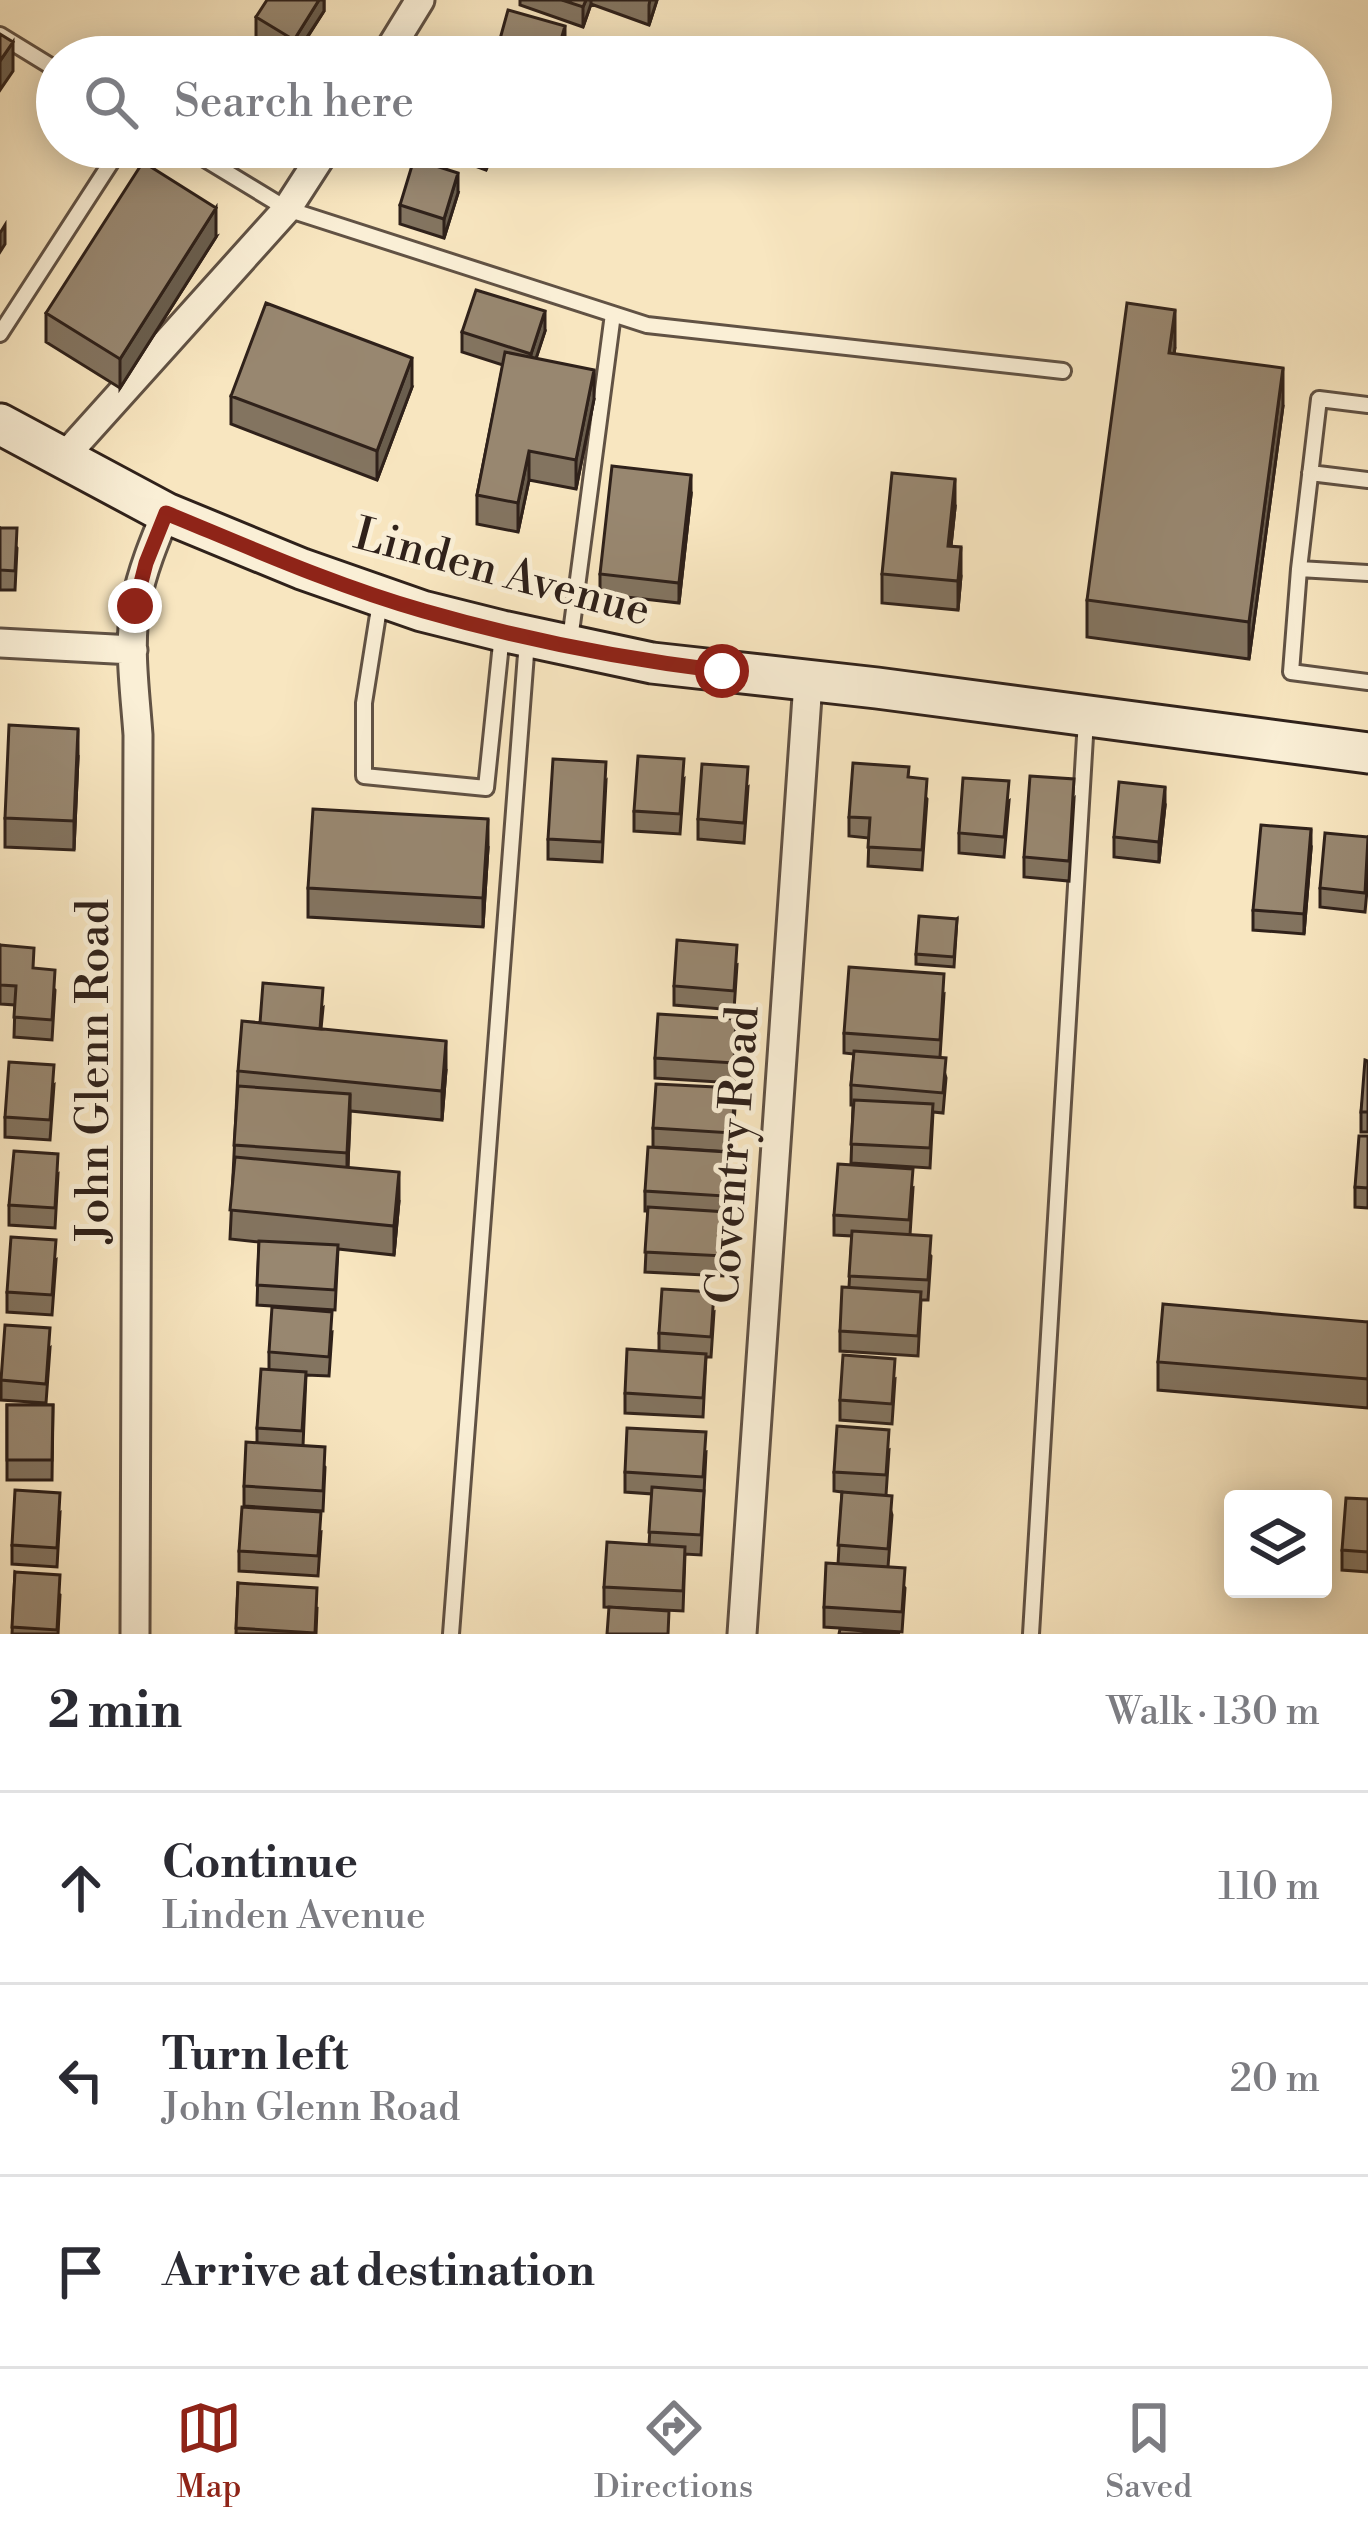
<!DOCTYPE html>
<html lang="en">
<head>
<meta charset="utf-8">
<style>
  :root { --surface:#fff; --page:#f2f2f3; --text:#2b2b33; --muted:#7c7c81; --line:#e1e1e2; --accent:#8f2418 }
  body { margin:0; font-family:"Libre Bodoni",serif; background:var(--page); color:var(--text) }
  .controls { position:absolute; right:36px; bottom:36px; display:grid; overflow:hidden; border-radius:12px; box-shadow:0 6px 30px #0003 }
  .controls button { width:108px; height:108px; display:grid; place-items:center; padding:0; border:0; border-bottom:3px solid var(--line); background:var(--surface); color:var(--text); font:60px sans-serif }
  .stop { position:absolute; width:36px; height:36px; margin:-27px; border:9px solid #8f2418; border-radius:50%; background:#fff }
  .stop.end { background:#8f2418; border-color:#fff; box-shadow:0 3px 12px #0008 }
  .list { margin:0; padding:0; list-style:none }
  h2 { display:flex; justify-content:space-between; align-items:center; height:156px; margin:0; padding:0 48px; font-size:51px }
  h2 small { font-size:39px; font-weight:400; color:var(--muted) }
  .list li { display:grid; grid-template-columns:78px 1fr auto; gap:36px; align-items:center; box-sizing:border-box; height:192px; padding:0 48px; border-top:3px solid var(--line) }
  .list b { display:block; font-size:45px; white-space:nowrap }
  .list p { margin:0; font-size:39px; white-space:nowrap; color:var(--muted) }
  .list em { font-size:39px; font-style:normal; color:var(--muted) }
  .icon { flex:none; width:66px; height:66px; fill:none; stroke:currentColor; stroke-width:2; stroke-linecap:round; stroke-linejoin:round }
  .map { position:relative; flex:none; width:1368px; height:1634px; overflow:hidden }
  .search { position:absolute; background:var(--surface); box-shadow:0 6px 30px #0003; left:36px; right:36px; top:36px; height:132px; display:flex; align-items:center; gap:30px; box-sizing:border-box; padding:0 42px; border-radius:66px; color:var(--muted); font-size:45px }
  .sheet { height:732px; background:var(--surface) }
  nav { display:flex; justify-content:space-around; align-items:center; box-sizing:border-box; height:168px; border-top:3px solid var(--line); background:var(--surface); font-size:33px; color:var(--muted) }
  nav a { display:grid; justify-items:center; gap:6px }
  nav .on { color:var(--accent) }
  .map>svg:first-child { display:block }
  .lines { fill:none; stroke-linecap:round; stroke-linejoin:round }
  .service-casing { stroke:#615244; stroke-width:20 }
  .minor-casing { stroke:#615244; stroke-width:33 }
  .secondary-casing { stroke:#2f211a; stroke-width:45 }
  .service { stroke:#faefd6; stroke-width:14 }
  .minor { stroke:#faefd6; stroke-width:27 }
  .secondary { stroke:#faefd6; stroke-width:39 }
  .wall { fill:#837460; stroke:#2f211a; stroke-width:3 }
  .shaded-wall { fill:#6a5e4e; stroke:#2f211a; stroke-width:3 }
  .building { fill:#988770; stroke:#2f211a; stroke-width:3 }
  .route { stroke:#8f2418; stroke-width:15 }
  .labels { text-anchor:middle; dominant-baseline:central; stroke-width:10; stroke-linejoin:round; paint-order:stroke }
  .street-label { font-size:45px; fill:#2f211a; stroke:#faefd6 }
</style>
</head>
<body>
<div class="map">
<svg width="1368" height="1634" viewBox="0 0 1368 1634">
  <rect width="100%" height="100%" fill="#f8e6c0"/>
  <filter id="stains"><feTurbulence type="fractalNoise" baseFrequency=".00167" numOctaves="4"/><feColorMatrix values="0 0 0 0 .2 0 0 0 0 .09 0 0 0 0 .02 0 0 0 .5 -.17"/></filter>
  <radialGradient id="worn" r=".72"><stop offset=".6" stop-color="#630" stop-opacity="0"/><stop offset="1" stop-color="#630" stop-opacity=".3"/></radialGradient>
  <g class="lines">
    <!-- service casing -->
    <g class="service-casing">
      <path id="service" d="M0,35L57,70
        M185,147L287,209L647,325L1063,371
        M0,334L121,147
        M1368,405L1319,399L1299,569L1291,672L1368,682
        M1310,473L1368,480
        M1299,569L1368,573
        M380,602L364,703V776L486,788L502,634
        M570,640L613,314
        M451,1634L527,641
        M1031,1634L1086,720"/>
    </g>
    <!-- minor casing -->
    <g class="minor-casing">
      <path id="minor" d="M385,57L420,0
        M63,458L287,209L327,147
        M0,643L133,650
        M135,1634L138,735C135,691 128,646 136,602C142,571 154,542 166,513
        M742,1634L808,682"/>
    </g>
    <!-- secondary casing -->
    <g class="secondary-casing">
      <path id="secondary" d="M0,424L166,513L302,569L422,611L502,631L652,663L877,688L1368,753"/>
    </g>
    <!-- service -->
    <use href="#service" class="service"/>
    <!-- minor -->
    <use href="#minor" class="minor"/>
    <!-- secondary -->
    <use href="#secondary" class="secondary"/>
  </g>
  <!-- wall -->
  <path class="wall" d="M324,0V11L295,57H290L256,36V17Z
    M520,0H657L649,25L591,4L583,27L520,5Z
    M445,147H495L486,170L445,155Z
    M458,193L444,238L400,224V205Z
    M216,237L120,388L46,342V313Z
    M545,331L536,358L594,399L576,489L529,480L518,532L477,524V495L503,365L462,352V332Z
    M1175,347L1174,354L1283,406L1249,659L1087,637V600Z
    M412,387L377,480L231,424V396Z
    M691,495L679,603L600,594V574Z
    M955,508L951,546L961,576L958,610L882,603V574Z
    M0,528L17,548L15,590H0Z
    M78,758L74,850L5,847V818Z
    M909,778L927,799L922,870L868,866L869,838L849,836V817Z
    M684,779L680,834L634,831V811Z
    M606,781L602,862L548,859V839Z
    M748,787L744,843L698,839V819Z
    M1074,799L1069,881L1024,877V857Z
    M1009,801L1004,857L959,853V833Z
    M1165,806L1159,862L1114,857V837Z
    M1368,837V880L1365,912L1320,907V888Z
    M488,848L483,927L308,917V888Z
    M1311,849L1304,934L1253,930V910Z
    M957,919L954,967L916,964V954Z
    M0,945L34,969L55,990L52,1040L14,1037L15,1005L0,1004Z
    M737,965L734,1010L674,1005V986Z
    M944,994L940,1057L946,1078L943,1113L933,1112L930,1168L851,1163L853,1105H851V1085L854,1054L844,1053V1033Z
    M323,1008L321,1029L446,1070L442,1120L350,1111L348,1168L399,1201L394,1255L338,1249L335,1310L257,1305L259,1242L230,1239L238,1071Z
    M736,1038L734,1083L655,1078V1058Z
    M1368,1061V1132H1361V1112Z
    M54,1085L50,1140L5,1137V1117Z
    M735,1108L732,1152L653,1147V1128Z
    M1368,1136V1208L1355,1207V1187Z
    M727,1172L724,1212L727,1232L724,1276L645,1272L648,1211H645V1191Z
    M58,1174L55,1228L9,1225V1205Z
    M913,1188L910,1235L931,1256L928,1300H921L918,1356L840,1351V1331L849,1287L852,1236L834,1235V1215Z
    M56,1260L52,1315L7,1312V1292Z
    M714,1312L711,1357H706L703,1417L625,1413V1393L659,1351V1333Z
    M1368,1322V1408L1158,1390V1362Z
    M332,1332L329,1376L306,1375L303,1446L325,1467L323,1511L244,1506V1486L257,1443V1428L269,1369V1352Z
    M50,1348L46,1403L1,1400V1380Z
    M895,1379L892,1424L840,1420V1400Z
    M7,1405H53L52,1480H7Z
    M889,1450L886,1495L892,1515L888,1567L905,1588L902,1632L824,1627V1607L838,1564L842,1492L834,1491V1472Z
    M706,1452L701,1555L685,1554L683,1611L604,1607V1587L649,1545L652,1494L625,1492V1472Z
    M1368,1499V1572L1342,1570V1550Z
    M60,1513L57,1567L12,1564V1545Z
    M321,1532L318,1576L239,1571V1551Z
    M15,1572L60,1595L58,1634H12Z
    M238,1583L317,1608L316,1634H236Z"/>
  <!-- shaded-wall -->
  <path class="shaded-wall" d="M319,0H324V11L294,57V40Z
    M586,0H591V4L583,27V7Z
    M650,0H657L649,25V5Z
    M565,26V46L562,57H556Z
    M13,42V71L0,90V61Z
    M487,147H495L486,170V151Z
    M458,173V193L444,238V219Z
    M216,208V237L120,388V359Z
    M5,225V244L0,252V233Z
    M1175,310V347L1169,390V353Z
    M545,311V331L531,374V354Z
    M412,358V387L377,480V451Z
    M1283,368V406L1249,659V622Z
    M594,370V399L576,489V460Z
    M529,451V480L518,532V503Z
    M691,475V495L679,603V583Z
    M955,479V508L948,574V546Z
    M961,547V576L958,610V581Z
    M78,729V758L74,850V821Z
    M1165,787V806L1159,862V842Z
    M488,819V848L483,927V898Z
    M1311,829V849L1304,934V914Z
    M446,1041V1070L442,1120V1091Z
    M350,1094V1123L347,1182V1153Z
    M399,1172V1201L394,1255V1226Z"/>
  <!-- building -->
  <path class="building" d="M267,0H319L294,40L256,17Z
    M562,0H586L583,7Z
    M508,10L565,26L556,57H495Z
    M0,34L13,42L0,61Z
    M414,159L458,173L444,219L400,205Z
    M143,162L216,208L120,359L46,313Z
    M476,290L545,311L531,354L462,332Z
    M266,303L412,358L377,451L231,396Z
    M1127,303L1175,310L1169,353L1283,368L1249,622L1087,600Z
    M505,352L594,370L576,460L529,451L518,503L477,495Z
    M612,466L691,475L679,583L600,574Z
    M892,473L955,479L948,546L961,547L958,581L882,574Z
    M0,528H17L15,571L0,570Z
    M9,725L78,729L74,821L5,818Z
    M638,756L684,759L680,814L634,811Z
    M553,759L606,762L602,842L548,839Z
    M853,763L909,767L908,777L927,779L922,850L868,847L870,818L849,817Z
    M702,764L748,767L744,823L698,819Z
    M1030,776L1074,779L1069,861L1024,857Z
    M963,778L1009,781L1004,837L959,833Z
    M1119,782L1165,787L1159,842L1114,837Z
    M313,809L488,819L483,898L308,888Z
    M1261,825L1311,829L1304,914L1253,910Z
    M1325,833L1368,837L1365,893L1320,888Z
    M919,916L957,919L954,957L916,954Z
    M677,940L737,945L734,991L674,986Z
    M0,945L34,948L33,968L55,970L52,1020L14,1017L16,986L0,985Z
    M849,967L944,974L940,1040L844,1033Z
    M263,983L323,988L320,1029L260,1023Z
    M658,1014L736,1019L734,1063L655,1058Z
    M242,1021L446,1041L442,1091L238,1071Z
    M854,1051L946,1058L943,1093L851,1085Z
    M1365,1060L1368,1061V1112H1361Z
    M9,1062L54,1065L50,1120L5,1117Z
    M656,1084L735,1088L732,1133L653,1128Z
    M238,1086L350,1094L347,1153L234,1145Z
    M854,1100L933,1104L930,1148L851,1144Z
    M1359,1136H1368V1188L1355,1187Z
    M648,1147L727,1152L724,1196L645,1191Z
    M14,1151L58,1154L55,1208L9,1205Z
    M235,1157L399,1172L394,1226L230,1210Z
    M838,1164L913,1169L909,1220L834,1215Z
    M648,1207L727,1212L724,1256L645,1252Z
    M852,1231L931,1236L928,1280L849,1276Z
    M11,1237L56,1240L52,1295L7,1292Z
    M259,1241L338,1245L335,1290L257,1285Z
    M842,1287L921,1292L918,1336L840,1331Z
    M662,1289L714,1292L711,1337L659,1333Z
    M1163,1304L1368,1322V1379L1158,1362Z
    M272,1307L332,1312L329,1357L269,1352Z
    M5,1325L50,1328L46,1384L1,1380Z
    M627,1349L706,1354L703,1398L625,1393Z
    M843,1355L895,1359L892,1404L840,1400Z
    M261,1369L306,1372L302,1431L257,1428Z
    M7,1405H53L52,1460H7Z
    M837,1426L889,1430L886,1475L834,1472Z
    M627,1428L706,1432L703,1477L625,1472Z
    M246,1442L325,1447L323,1491L244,1486Z
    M652,1487L704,1491L701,1535L649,1532Z
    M15,1490L60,1493L57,1548L12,1545Z
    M842,1492L892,1496L888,1549L838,1545Z
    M1346,1498L1368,1499V1552L1342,1550Z
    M242,1507L321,1512L318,1556L239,1551Z
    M607,1542L685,1547L683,1591L604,1587Z
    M826,1563L905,1568L902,1612L824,1607Z
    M15,1572L60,1575L57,1630L12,1627Z
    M238,1583L317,1588L315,1633L236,1628Z
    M609,1607L669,1611L668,1634H607Z
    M840,1629L900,1634H839Z"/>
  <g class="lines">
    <!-- route -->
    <path class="route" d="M135,606L146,563L166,513C251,548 336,586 424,611C521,639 622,659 722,671"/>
  </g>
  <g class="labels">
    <!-- street labels -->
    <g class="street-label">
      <text transform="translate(502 573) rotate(15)">Linden Avenue</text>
      <text transform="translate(94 1071) rotate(-90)">John Glenn Road</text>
      <text transform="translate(734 1155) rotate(-86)">Coventry Road</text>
    </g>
  </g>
  <rect width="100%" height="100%" filter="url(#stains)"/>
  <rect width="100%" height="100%" fill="url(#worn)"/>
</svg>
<div class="controls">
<button><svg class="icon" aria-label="layers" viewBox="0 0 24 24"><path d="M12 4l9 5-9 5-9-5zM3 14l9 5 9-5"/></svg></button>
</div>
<div class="stop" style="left:722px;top:671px"></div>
<div class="stop end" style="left:135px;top:606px"></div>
<div class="search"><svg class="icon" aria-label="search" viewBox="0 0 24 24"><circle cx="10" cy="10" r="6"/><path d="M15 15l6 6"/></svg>Search here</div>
</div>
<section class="sheet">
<h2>2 min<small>Walk · 130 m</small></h2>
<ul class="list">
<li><svg class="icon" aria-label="ahead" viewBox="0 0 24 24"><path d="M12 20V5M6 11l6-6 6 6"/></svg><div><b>Continue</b><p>Linden Avenue</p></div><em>110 m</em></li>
<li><svg class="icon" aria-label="left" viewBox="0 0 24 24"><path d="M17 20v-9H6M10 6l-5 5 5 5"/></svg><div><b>Turn left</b><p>John Glenn Road</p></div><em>20 m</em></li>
<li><svg class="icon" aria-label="arrive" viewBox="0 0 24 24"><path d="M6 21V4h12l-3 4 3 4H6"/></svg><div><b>Arrive at destination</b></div></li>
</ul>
</section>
<nav>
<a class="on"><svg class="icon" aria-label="map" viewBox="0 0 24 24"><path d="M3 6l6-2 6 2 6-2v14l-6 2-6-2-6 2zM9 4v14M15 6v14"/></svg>Map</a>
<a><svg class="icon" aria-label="directions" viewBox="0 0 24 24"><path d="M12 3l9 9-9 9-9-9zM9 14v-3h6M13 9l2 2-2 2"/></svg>Directions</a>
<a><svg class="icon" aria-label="saved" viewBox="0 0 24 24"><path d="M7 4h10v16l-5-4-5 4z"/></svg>Saved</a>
</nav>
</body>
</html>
